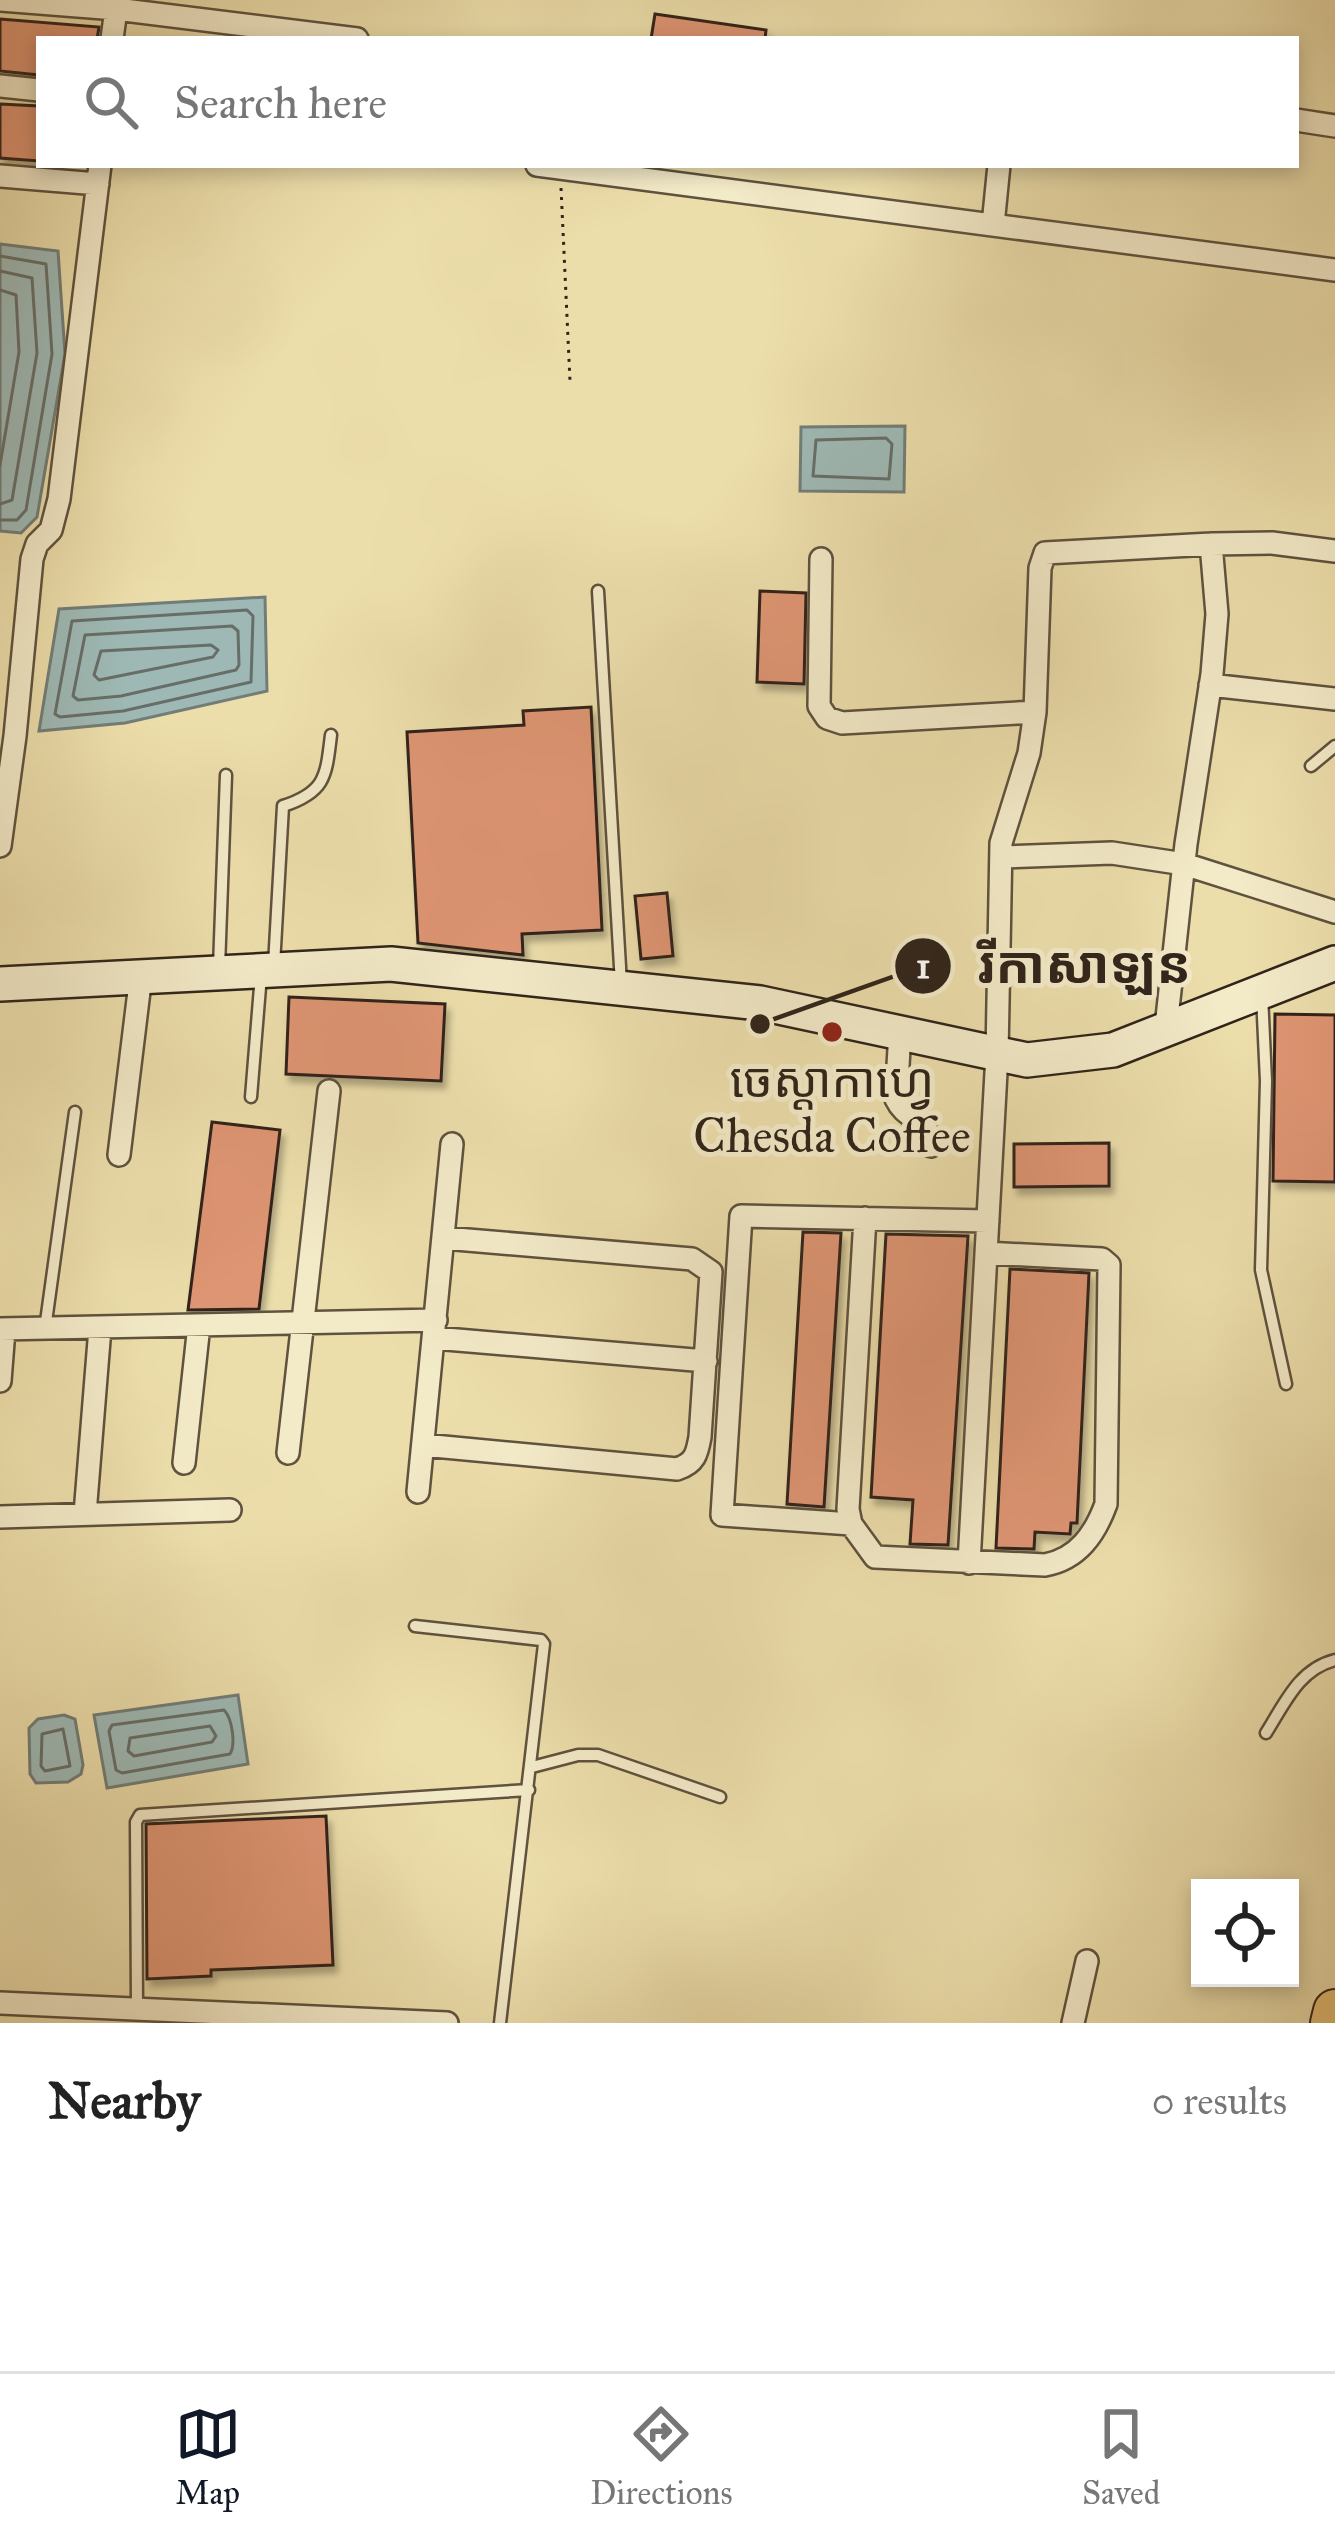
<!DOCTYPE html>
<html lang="en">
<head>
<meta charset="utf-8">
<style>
  :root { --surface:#fff; --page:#f6f6f6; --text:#222; --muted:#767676; --line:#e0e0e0; --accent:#111827 }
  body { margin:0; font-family:"IM FELL Great Primer","Noto Sans Khmer",serif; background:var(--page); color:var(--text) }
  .controls { position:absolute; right:36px; bottom:36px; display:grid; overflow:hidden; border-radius:0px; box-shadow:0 6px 18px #0003 }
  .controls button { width:108px; height:108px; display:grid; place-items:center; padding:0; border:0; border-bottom:3px solid var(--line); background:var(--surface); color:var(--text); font:60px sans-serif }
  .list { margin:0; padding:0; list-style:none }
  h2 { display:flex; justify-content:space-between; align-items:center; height:156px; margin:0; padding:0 48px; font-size:51px }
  h2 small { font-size:39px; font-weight:400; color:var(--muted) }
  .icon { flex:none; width:66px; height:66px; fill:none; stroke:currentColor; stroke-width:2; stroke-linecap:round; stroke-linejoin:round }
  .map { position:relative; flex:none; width:1335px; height:2023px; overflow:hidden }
  .search { position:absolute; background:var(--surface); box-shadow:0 6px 18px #0003; left:36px; right:36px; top:36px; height:132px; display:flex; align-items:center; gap:30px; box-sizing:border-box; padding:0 42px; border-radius:0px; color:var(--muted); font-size:45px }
  .sheet { height:348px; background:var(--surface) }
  nav { display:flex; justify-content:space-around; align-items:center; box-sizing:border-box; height:168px; border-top:3px solid var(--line); background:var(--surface); font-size:33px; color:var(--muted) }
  nav a { display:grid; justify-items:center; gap:6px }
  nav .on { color:var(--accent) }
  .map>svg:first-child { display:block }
  .water { fill:#9eb9b5; stroke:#727d77; stroke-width:3 }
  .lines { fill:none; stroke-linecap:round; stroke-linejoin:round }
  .shore { stroke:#676e68; stroke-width:3 }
  .building { fill:#de9573; stroke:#30241a; stroke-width:3; filter:url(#shadow) }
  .lane-casing { stroke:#5f523e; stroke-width:15 }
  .street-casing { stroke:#5f523e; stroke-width:26 }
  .secondary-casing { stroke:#30241a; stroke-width:38 }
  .highway-casing { stroke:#30241a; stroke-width:46 }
  .path { stroke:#30241a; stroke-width:3; stroke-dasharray:3 6; stroke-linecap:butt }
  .lane { stroke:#f3eac8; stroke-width:10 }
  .street { stroke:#f3eac8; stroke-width:21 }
  .secondary { stroke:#f3eac8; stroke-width:33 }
  .highway { stroke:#e6bf76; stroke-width:42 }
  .poi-dot { fill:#8f2418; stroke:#f3eac8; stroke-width:4.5 }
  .labels { text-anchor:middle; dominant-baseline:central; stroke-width:10; stroke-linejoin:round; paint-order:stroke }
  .poi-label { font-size:48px; fill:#30241a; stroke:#f3eac8 }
  .leader { fill:none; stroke:#30241a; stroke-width:4.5 }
  .callout-dot { fill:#30241a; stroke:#f3eac8; stroke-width:4.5 }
  .mark-label { font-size:36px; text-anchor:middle; font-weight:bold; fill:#fff }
  .callout-label { font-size:51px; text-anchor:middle; font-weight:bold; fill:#30241a; stroke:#f3eac8; stroke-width:10; stroke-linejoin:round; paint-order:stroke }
</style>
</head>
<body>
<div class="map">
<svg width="1335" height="2023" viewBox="0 0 1335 2023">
  <defs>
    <filter id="shadow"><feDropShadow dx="4" dy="7" stdDeviation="3" flood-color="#0004"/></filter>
  </defs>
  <rect width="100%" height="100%" fill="#ecdeab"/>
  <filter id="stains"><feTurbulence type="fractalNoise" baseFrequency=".00167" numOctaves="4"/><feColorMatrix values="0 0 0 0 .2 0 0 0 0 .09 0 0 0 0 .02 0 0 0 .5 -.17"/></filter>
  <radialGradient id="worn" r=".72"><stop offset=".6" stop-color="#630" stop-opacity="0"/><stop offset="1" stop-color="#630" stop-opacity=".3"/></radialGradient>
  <!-- water -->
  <path class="water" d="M0,244L58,251L65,354L37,517L21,533L0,531Z
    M905,426L904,492L800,491L801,427Z
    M265,597L267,691L125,723L39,731L59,609Z
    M238,1695L248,1764L107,1788L94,1715Z
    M64,1715L75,1719L83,1765L81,1774L68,1782L36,1783L30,1774L29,1728L38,1719Z"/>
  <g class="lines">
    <!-- shore -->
    <path class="shore" d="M0,256L46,264L52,354L26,510L17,520H0
      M0,271L32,278L37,353L12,500L0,504
      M0,290L16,295L19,352L0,465
      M886,438L892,444L889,479L813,476L816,440Z
      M247,610L253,616L251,682L123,711L60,717L55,714L72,621Z
      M232,626L238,631L239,665L236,670L121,696L78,700L73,696L85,635Z
      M211,645L218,650L213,657L99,680L94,675L101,651Z
      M224,1710C232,1718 236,1744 230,1754L122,1773L116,1770L109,1731L112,1725Z
      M210,1726L216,1736L212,1742L134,1756L128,1751L130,1738Z
      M63,1729L70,1766L45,1771L41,1766L42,1734Z"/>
  </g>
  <!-- building -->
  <path class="building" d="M655,14L766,30L765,39H651Z
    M0,19L99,27L97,39H39V75L0,71Z
    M0,104L39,106V161L0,158Z
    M760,591L806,593L804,684L757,682Z
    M591,707L602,930L522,934L523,955L418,943L407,732L524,725L523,711Z
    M667,893L673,956L641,959L635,896Z
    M289,997L445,1004L441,1081L286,1074Z
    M1275,1014L1335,1015V1182L1273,1181Z
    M212,1122L280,1130L259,1309L188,1310Z
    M1109,1143V1186L1014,1187V1144Z
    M803,1232L841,1233L824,1507L787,1504Z
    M886,1234L968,1236L948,1545L910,1544L913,1500L871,1497Z
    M1010,1269L1089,1273L1077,1523H1071L1070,1534L1035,1532L1034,1549L996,1548Z
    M326,1816L333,1965L211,1970V1976L147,1979L146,1824Z"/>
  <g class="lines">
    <!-- lane casing -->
    <g class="lane-casing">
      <path id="lane" d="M598,591L621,984
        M1311,766L1335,746
        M274,965L283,806C326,792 326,776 331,735
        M219,967L226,775
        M1262,995L1266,1081L1261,1270L1286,1384
        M251,1097L261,975
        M45,1329L75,1112
        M415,1626L541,1640L544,1644L500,2023
        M1266,1733C1285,1703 1299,1669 1335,1660
        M532,1767L578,1755H598L720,1797
        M137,2008L136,1822L140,1815L529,1790"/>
    </g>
    <!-- street casing -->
    <g class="street-casing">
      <path id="street" d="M1,0L116,9L357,39
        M112,39L116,9
        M0,86L39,90
        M1296,120L1335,126
        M537,165L1335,270
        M0,176L98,184
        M993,225L999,165
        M821,559L819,706L827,718L842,723L1035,712
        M1210,685L1335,699
        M0,846L15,736L32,559L37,544L51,530L59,499L100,165
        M1001,857L1112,853L1184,864L1335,912
        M1166,1027L1186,844L1212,674L1217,614L1211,544
        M900,1032L896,1099C907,1122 927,1114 931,1146
        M119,1155L141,975
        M865,1218L848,1509L851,1524L875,1557L1045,1565C1078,1559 1095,1534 1106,1504L1109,1265L1102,1259L986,1253
        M0,1329L436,1320
        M434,1338L706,1361
        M0,1381L4,1330
        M423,1445L677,1469C695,1463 697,1454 700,1437L711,1272L692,1259L444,1238
        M288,1453L329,1091
        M184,1463L199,1325
        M418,1492L452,1144
        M85,1514L100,1328
        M0,1517L230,1510
        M851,1524L722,1515L741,1216L988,1221
        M969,1563L997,1054L1001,843L1029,753L1035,712L1040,568L1045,553L1211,544L1272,543L1335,551
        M0,2003L447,2023
        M1073,2023L1087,1961"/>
    </g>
    <!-- secondary casing -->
    <g class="secondary-casing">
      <path id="secondary" d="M0,984L391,964L760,1003L1027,1060L1113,1050L1335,963"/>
    </g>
    <!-- highway casing -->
    <g class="highway-casing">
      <path id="highway" d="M1332,2023L1335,2011"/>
    </g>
    <!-- path -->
    <path class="path" d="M561,188L570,381"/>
    <!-- lane -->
    <use href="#lane" class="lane"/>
    <!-- street -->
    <use href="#street" class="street"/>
    <!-- secondary -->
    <use href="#secondary" class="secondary"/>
    <!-- highway -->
    <use href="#highway" class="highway"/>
  </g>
  <!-- markers -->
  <circle class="poi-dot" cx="832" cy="1032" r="12"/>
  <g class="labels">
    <!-- poi labels -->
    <g class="poi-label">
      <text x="832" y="1080">ចេស្ដាកាហ្វេ<tspan x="832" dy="55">Chesda Coffee</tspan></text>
    </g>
  </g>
  <!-- callouts -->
  <path class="leader" d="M760 1024L923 966"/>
  <g class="callout-dot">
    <circle cx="760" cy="1024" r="12"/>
    <circle cx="923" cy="966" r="30"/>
  </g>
  <g class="mark-label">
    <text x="923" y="978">1</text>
  </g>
  <g class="callout-label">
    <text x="1084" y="983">រីកាសាឡន</text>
  </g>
  <rect width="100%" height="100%" filter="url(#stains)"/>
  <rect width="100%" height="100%" fill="url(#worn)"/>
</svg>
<div class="controls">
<button><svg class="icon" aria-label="locate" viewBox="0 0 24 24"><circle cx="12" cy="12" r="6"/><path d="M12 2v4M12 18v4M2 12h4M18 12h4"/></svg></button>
</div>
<div class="search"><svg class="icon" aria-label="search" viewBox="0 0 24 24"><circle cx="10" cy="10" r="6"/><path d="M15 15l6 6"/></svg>Search here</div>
</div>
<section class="sheet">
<h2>Nearby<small>0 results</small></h2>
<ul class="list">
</ul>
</section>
<nav>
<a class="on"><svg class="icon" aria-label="map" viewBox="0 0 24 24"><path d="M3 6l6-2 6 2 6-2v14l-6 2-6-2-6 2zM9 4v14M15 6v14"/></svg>Map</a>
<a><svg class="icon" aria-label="directions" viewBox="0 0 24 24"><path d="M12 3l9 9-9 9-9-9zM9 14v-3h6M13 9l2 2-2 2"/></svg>Directions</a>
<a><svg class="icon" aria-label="saved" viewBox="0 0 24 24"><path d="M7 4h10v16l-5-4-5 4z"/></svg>Saved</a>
</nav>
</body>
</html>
